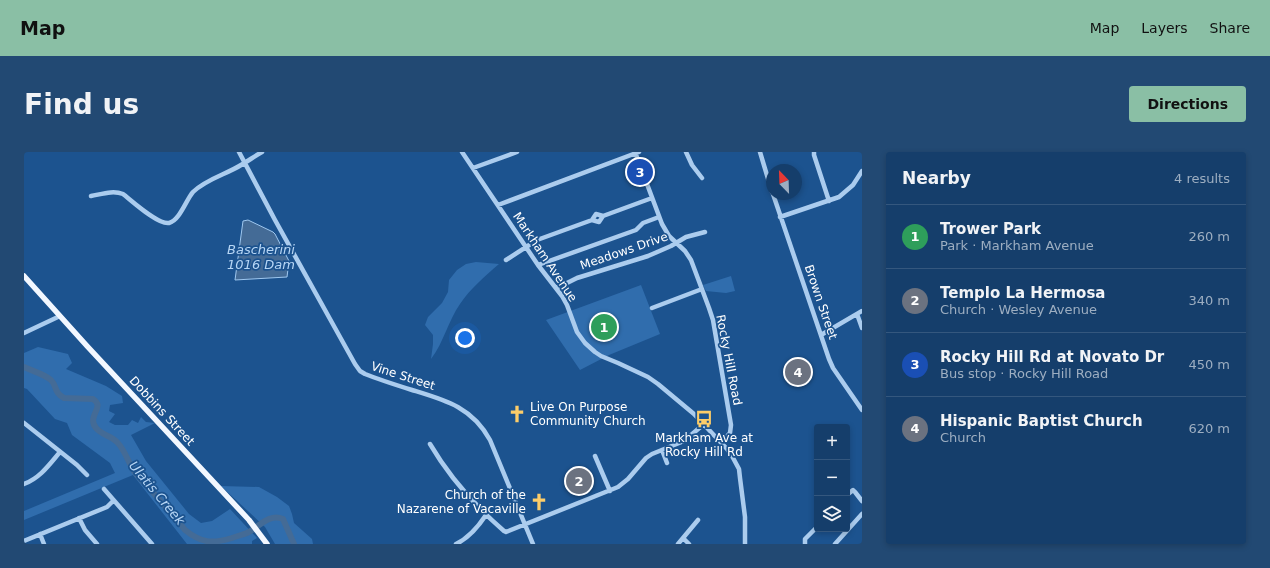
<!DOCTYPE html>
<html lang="en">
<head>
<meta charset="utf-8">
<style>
  :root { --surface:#153e6b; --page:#224973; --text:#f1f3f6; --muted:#9daec1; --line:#34577e; --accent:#8abfa5 }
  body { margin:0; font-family:"DejaVu Sans",sans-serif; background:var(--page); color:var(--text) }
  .controls { position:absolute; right:12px; bottom:12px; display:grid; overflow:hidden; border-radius:4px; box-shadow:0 2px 6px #0003 }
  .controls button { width:36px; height:36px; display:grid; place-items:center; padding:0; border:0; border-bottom:1px solid var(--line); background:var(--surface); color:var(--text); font:20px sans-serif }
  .compass { position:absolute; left:742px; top:12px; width:36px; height:36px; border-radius:50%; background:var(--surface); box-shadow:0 2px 6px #0003; rotate:337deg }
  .you { position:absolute; left:441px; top:186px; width:14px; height:14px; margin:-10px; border:3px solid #fff; border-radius:50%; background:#1a73e8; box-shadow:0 0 0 6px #1a73e833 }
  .badge { display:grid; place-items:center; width:26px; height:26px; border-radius:50%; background:var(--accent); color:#fff; font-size:13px; font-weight:700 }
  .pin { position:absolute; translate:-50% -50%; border:2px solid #fff; box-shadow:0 1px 4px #0006 }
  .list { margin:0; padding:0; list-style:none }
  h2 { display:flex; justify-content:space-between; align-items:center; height:52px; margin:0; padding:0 16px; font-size:17px }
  h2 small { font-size:13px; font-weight:400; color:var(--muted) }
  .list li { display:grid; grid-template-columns:26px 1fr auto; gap:12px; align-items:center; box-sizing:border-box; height:64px; padding:0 16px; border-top:1px solid var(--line) }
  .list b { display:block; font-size:15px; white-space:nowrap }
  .list p { margin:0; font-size:13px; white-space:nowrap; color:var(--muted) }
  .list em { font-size:13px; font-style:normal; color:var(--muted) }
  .icon { flex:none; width:22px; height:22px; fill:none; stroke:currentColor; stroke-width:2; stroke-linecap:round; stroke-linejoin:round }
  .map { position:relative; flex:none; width:838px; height:392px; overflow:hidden; border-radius:4px }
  header { display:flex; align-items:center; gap:24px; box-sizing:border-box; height:56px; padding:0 20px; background:var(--accent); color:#111 }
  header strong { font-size:19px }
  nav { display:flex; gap:22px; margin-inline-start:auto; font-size:14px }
  .intro { display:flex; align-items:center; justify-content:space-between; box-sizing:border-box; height:96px; padding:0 24px }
  h1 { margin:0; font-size:28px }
  .button { padding:10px 18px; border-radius:4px; background:var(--accent); color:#111; font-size:14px; font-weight:700 }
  main { display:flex; gap:24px; padding:0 24px }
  aside { flex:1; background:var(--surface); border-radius:4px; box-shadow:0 2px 6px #0003 }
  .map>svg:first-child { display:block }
  .green { fill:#306dad }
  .water { fill:#446b96; stroke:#9ec7ef }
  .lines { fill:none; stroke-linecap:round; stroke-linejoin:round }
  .river { stroke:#446b96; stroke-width:6 }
  .minor { stroke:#abccee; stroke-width:4.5 }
  .major { stroke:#f2f7ff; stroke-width:5.5 }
  .labels { text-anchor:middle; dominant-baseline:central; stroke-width:3.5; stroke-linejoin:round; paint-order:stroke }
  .street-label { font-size:12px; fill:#fff; stroke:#1c538f }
  .poi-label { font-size:12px; fill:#fff; stroke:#1c538f; text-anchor:start }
  .water-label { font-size:13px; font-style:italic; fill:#b7d6f5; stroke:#1c538f }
</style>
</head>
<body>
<header>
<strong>Map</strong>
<nav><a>Map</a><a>Layers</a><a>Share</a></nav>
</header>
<div class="intro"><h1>Find us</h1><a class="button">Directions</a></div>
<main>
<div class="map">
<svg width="838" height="392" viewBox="0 0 838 392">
  <rect width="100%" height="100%" fill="#1c538f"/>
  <!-- green -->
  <path class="green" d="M452,110L475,112C461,124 446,137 436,152C424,169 420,190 407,207L409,192V183L401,173L404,165L418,151L424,140L425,128L433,118L442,112Z
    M707,124L711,139L702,141L682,139L679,133Z
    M617,133L636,182L585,203L556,218L522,168Z
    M14,195L44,202L48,211L42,217L82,234L98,244L99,251L86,253L85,259L91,262L85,270L91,273H104L108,268L114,271L117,265L122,270L131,271L107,283L122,309L165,362L177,371L188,369L206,357L233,386L228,389V392H163L109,323L0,368V359L91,321L86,311L48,283L43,271L31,267L3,237L0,236V201Z
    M197,334L235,335L253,345L265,354L268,362L270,371L288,387L289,392H251L241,375Z"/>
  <!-- water -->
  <path class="water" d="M224,68L249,80L251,82L265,109L263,125L211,128L219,69Z"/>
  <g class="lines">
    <!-- river -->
    <path class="river" d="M0,215C8,219 20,222 27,228C33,234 30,241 40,246L69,247C82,255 62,264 72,276C78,283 87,284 93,290C101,298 104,310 110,319C115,326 121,332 127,338C138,351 150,364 161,378C177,391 188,392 208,386C213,384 218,383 223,381C235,375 245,361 259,367L270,392"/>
    <!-- minor -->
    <path class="minor" d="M215,0L251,68L331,212L336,219L341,222C356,228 372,233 388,238C421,248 448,255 466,288L509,392
      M438,0L514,113L538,144L543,153L553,180L561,191L571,200L577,204L594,211L624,225L634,232L670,262L703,297L708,304L715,317L716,326L721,365V392
      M611,0L638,72L645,84L661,99L667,108L685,156L689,168L707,273L706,281L697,290
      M662,0L668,13L678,26
      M736,0L748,40
      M790,0V3L805,49
      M449,16L493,0
      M749,42L805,207L809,216L838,258
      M67,44C78,42 89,38 99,42C108,49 134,73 145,71C156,68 162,48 169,40C182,27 203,22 217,13C224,9 231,4 238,0
      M474,53L615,0
      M756,65L815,45L829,33L838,19
      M568,68L572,62L579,64L628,46
      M482,108L513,88L568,68L575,70L579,64
      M514,113L612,78L619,71L635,65
      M533,136L553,126L624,104L647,94L662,85L681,80
      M628,156L678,137
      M833,162L838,176
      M0,181L36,164
      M797,183L838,159
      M0,271L53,313L63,323
      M406,292C426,326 450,353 480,379L482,380L594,335L604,327L622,306L628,302L660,289L680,272
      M638,298L643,311
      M571,304L586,339
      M0,332C16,326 25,313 36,300
      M80,337L128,392
      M823,343L829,338L831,340L838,349
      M55,366L61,378L73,392
      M16,382L20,392
      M659,386L665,392
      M0,389L83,355L89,349
      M432,392C445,386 454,375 462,363
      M654,392L674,368
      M781,392V387L793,375
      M811,392L838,362"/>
    <!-- major -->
    <path class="major" d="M0,124L63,194L225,368L243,392"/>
  </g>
  <!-- icons -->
  <defs>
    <g id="church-bare" transform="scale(1.38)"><path d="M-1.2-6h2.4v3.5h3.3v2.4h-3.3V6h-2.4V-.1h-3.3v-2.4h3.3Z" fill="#fdcd69" stroke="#1c538f" stroke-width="2.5" paint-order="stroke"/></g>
    <g id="bus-bare" transform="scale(1.38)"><path d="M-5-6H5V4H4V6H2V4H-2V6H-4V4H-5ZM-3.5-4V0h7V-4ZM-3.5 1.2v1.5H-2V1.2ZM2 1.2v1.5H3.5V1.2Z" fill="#fdcd69" stroke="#1c538f" stroke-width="2.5" paint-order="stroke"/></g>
  </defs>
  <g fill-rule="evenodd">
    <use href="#church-bare" x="493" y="262"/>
    <use href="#bus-bare" x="680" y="267"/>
    <use href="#church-bare" x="515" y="350"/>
  </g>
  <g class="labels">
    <!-- street labels -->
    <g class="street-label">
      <text transform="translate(600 99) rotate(-19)">Meadows Drive</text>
      <text transform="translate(521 105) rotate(56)">Markham Avenue</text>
      <text transform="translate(797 150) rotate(71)">Brown Street</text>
      <text transform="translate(705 208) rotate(79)">Rocky Hill Road</text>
      <text transform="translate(379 224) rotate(18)">Vine Street</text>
      <text transform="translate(138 259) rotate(47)">Dobbins Street</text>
    </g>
    <!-- poi labels -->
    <g class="poi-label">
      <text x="506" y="255">Live On Purpose<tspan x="506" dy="14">Community Church</tspan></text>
      <text x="680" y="286" text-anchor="middle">Markham Ave at<tspan x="680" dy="14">Rocky Hill Rd</tspan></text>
      <text x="502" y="343" text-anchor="end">Church of the<tspan x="502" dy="14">Nazarene of Vacaville</tspan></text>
    </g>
    <!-- water labels -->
    <g class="water-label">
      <text x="237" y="97">Bascherini<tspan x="237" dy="15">1016 Dam</tspan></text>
      <text transform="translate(133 341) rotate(50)">Ulatis Creek</text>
    </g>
  </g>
</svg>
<div class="controls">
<button>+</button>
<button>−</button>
<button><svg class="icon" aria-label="layers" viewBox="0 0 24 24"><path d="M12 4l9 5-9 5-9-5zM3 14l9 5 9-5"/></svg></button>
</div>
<svg class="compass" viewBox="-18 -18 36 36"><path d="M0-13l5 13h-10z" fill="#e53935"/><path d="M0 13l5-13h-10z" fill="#9daec1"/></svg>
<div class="you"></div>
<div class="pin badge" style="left:580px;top:175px;background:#2e9e5b">1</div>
<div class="pin badge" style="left:555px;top:329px;background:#6b7280">2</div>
<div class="pin badge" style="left:616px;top:20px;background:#1a4fb4">3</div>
<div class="pin badge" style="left:774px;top:220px;background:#6b7280">4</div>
</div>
<aside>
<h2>Nearby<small>4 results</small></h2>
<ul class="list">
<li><span class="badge" style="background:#2e9e5b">1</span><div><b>Trower Park</b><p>Park · Markham Avenue</p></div><em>260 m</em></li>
<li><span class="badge" style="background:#6b7280">2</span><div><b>Templo La Hermosa</b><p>Church · Wesley Avenue</p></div><em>340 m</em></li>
<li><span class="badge" style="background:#1a4fb4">3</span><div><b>Rocky Hill Rd at Novato Dr</b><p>Bus stop · Rocky Hill Road</p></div><em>450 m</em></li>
<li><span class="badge" style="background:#6b7280">4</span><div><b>Hispanic Baptist Church</b><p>Church</p></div><em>620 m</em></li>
</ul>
</aside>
</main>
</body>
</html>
